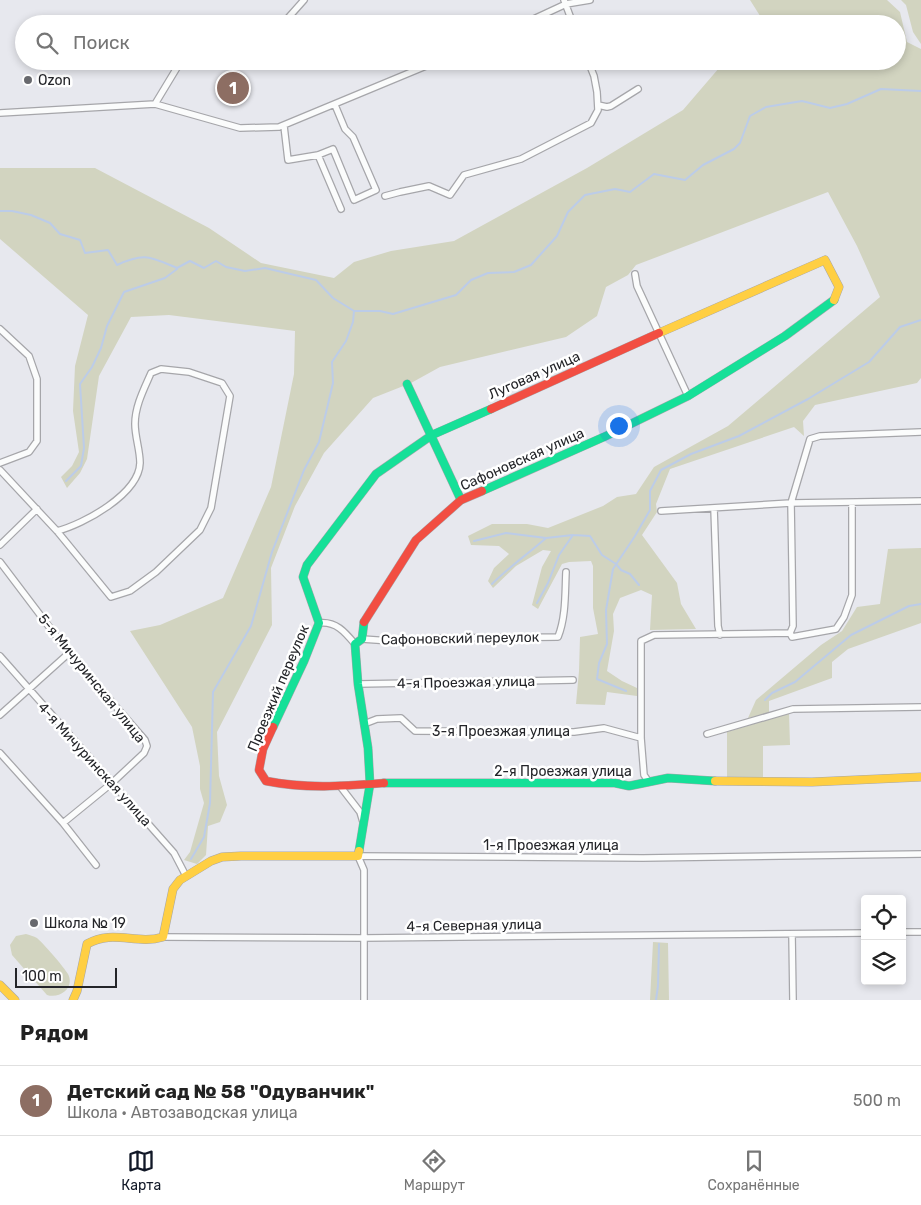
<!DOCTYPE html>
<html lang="ru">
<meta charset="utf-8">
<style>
body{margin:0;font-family:Rubik,sans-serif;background:#f6f6f6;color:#222}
.controls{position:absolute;right:15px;bottom:15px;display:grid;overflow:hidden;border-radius:5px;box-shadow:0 2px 8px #0003}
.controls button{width:45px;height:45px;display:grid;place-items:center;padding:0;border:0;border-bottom:1px solid #e0e0e0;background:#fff;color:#222;font:25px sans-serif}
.scale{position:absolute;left:15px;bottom:12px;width:102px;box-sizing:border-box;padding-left:5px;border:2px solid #242529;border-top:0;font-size:14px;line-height:18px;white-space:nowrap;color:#242529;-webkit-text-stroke:4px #fff;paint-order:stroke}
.you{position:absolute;left:618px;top:425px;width:18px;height:18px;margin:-12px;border:4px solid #fff;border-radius:50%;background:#1a73e8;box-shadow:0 0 0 8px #1a73e833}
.badge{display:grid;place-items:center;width:32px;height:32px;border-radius:50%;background:#111827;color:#fff;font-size:16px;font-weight:700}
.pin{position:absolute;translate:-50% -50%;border:2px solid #fff;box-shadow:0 1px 5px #0006}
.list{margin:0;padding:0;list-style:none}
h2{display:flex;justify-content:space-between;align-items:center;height:65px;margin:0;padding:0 20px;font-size:21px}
h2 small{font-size:16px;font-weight:400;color:#767676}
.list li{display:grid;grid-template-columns:32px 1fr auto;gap:15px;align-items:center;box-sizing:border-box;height:70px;padding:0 20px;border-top:1px solid #e0e0e0}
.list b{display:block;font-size:19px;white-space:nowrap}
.list p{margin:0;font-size:16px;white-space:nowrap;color:#767676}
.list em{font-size:16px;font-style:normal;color:#767676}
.icon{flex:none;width:28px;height:28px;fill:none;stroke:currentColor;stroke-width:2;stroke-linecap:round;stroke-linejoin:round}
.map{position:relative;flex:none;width:921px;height:1000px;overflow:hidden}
.search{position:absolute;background:#fff;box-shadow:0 2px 8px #0003;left:15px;right:15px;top:15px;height:55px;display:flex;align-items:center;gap:12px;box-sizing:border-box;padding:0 18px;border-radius:28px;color:#767676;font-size:19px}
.sheet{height:135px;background:#fff}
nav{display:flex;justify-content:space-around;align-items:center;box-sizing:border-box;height:70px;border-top:1px solid #e0e0e0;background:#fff;font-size:14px;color:#767676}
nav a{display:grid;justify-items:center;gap:2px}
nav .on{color:#111827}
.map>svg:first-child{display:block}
.green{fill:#d2d4c0}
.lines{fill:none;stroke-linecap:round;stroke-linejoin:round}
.stream{stroke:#bccce8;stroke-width:2}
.street-casing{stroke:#a6a6aa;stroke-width:8}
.fast-casing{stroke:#a6a6aa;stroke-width:9}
.slow-casing{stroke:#a6a6aa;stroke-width:9}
.jam-casing{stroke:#a6a6aa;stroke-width:9}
.street{stroke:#fbfcfc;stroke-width:5.5}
.fast{stroke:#16e098;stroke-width:8}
.slow{stroke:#ffcf43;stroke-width:8}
.jam{stroke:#f24e42;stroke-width:8}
.poi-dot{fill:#68696e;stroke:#fff;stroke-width:2}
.labels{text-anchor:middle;stroke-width:5;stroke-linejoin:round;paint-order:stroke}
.poi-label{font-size:14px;fill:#242529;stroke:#fff;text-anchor:start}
.street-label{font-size:14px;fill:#242529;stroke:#fff}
</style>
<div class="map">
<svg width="921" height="1000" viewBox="0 0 921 1000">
<rect width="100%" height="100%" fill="#e7e8ee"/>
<!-- green -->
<path class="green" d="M750 0H887L900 12 907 42 921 49V378L917 383 815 405 803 421 804 436 794 427 670 469 656 504 657 512 642 535 677 583 681 604 696 629 650 630 652 595 641 590 620 598 613 614 614 631 607 671 622 681 637 688V696L607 692 605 705 576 704 579 671 580 637 598 634 593 608V566L591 561 569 562 562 564 538 609 532 605 542 567 551 551 543 550 516 566 493 588 488 581 494 568 509 554 499 546 471 545 468 536 492 524H527L548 528 603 506 617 497 636 494 654 467 728 426 880 297 857 246 828 192 636 265 628 275 606 287 597 316 566 337 440 367 411 383 373 398 324 453 295 506 271 568 272 625 217 732 219 776 227 805 220 822 208 826 206 855 197 864 184 860 190 852 204 803 200 789V766L192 727 130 631 160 625 223 598 271 487 294 374 295 331 169 315 131 317 99 376 87 459 80 473 67 488 61 477 72 466 79 452 73 411 75 366 88 315 0 239V168H95L209 228 261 263 334 278 354 262 391 251 454 241 587 168 683 110 725 61H897V24H758L762 19Z
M901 0H921V44L913 32 906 5Z
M921 548V623L848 649 832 662V678L769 701V713L748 718 756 700 821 645 842 631 857 607 880 604 888 549Z
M789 713 790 745 763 746V778L727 777V732Z
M26 934C29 935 34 936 37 938 43 943 64 967 68 974 75 988 60 999 47 995L12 955 10 945 16 936Z
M653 942 668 943 669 1000H650Z"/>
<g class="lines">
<!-- stream -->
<path class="stream" d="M0 211H12L31 215 50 223 60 234 80 240 85 253 108 250 117 265C145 252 150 257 177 268L190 261 204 268 216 261 226 267 245 271 265 268 316 280 333 298 354 311H380L393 314 456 295 471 280 488 273 514 272 531 265 557 236 568 212 585 195 615 189 630 192 654 174 685 180 703 165 734 149 740 143 750 116 766 107 802 101 830 108 847 104 881 89 921 91
M66 481 81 466 84 448 80 384 92 367 101 348 107 326 124 292 165 278 177 269
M474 541 506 533 546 538 573 535
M492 584C509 567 528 554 546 538
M537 603 548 583 559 555 573 535 590 536 602 555 616 564 621 570 630 574 639 585
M626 691 597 679 599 663 607 644 606 610 613 569 635 536 650 510V491L661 470 691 454 739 436 808 399 869 362 900 327 921 320
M765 700 772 693 795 682 851 635 909 606 921 604
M191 859 204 837 210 803 213 692 251 626 272 552 304 470 319 442 333 383 332 362 346 341 353 322 354 311
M656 1000 658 986 659 944"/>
<defs>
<path id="street" d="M564 0 573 24
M279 24 288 18 304 0
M523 24 566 4 590 0
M155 104 181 61
M598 105 607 107 611 106 638 89
M0 113 155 104 240 128 279 127 438 61
M284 126 288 160 318 155 333 149 354 200 376 190 353 137 345 129 335 105
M318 155 341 209
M385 196 400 192 429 186 450 195 464 175 521 159 591 123 598 110 597 92 594 76 588 61
M635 274 637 286 688 396
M0 329 29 356 37 379V441L29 452 0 463
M0 470 57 531 111 597 130 591 156 572 200 530 211 508 230 396 222 383 189 372 161 369 151 373C144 389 135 406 135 424 135 437 140 450 140 463 139 494 84 524 57 531
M714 508 718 626 720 635
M661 511 791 503 921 501
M0 545 37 509
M0 562 69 653 145 740 147 746 144 753 112 783 63 823
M319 623C336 621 345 632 355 644
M790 633 793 626 791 503 810 439 820 436 921 432
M790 633 792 637 836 629 844 617 852 595V503
M362 639 391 641 435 638 558 637C566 617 565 593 566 572
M0 656 174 853 186 876
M358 684 573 680
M0 715 69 653
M364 724 377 719 401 718 415 731 574 732 604 728 641 738
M707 734 793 709 921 707
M0 753 63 823 96 865
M649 782 644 775 641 738V641L654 635 790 633
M340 786 360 812 363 822
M902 932H921
M792 934 793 1000
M163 937 363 938 865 933
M364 1000V870L358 856 643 858 921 854"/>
<path id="fast" d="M407 384 461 500
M482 491 606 436 688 396 785 336 834 300
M273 727 304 661 319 623 303 577 307 565 376 474 432 435 491 409
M384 783H615L629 786 668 778 715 781
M359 851 370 784 368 748 358 684 355 644 362 639 364 622"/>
<path id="slow" d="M659 333 825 260 839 287 834 300
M715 781 812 782 921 777
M0 985 15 1000
M73 1000 77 991 87 944C113 929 136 945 163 937L173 889 180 880 211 861 222 857 241 856H358L359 851"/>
<path id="jam" d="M491 409 659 333
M364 622 416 540 461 500 482 491
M273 727 263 749 259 770 266 781C306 789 344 786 384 783"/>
</defs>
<!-- street casing -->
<use href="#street" class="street-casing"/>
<!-- fast casing -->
<use href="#fast" class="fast-casing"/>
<!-- slow casing -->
<use href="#slow" class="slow-casing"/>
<!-- jam casing -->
<use href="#jam" class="jam-casing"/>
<!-- street -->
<use href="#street" class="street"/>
<!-- fast -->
<use href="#fast" class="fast"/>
<!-- slow -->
<use href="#slow" class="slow"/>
<!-- jam -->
<use href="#jam" class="jam"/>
</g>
<!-- markers -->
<g class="poi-dot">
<circle cx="28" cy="80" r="5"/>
<circle cx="34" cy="923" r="5"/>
</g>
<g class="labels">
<!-- poi labels -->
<g class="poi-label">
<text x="38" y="85">Ozon</text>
<text x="44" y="928">Школа № 19</text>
</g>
<!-- street labels -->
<g class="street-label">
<text transform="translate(534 375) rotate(-24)" y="5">Луговая улица</text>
<text transform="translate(522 459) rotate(-24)" y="5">Сафоновская улица</text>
<text transform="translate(460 638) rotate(-1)" y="5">Сафоновский переулок</text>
<text transform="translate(92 678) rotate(51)" y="5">5-я Мичуринская улица</text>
<text transform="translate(466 682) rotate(-1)" y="5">4-я Проезжая улица</text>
<text transform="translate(278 688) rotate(-67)" y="5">Проезжий переулок</text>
<text x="501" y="736">3-я Проезжая улица</text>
<text transform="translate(95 764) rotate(48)" y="5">4-я Мичуринская улица</text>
<text x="563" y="776">2-я Проезжая улица</text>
<text x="551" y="850">1-я Проезжая улица</text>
<text transform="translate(474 925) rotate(-1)" y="5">4-я Северная улица</text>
</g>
</g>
</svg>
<div class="controls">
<button><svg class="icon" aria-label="locate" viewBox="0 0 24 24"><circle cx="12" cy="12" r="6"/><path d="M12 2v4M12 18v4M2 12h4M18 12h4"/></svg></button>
<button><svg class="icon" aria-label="layers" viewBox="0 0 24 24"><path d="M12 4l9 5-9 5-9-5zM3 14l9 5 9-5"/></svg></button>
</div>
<div class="scale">100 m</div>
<div class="you"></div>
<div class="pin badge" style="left:233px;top:88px;background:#8d6e63">1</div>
<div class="search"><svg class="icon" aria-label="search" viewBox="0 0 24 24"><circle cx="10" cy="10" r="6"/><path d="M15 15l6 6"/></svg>Поиск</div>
</div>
<section class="sheet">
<h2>Рядом<small></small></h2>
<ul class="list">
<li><span class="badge" style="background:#8d6e63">1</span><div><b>Детский сад № 58 &quot;Одуванчик&quot;</b><p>Школа · Автозаводская улица</p></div><em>500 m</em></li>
</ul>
</section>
<nav>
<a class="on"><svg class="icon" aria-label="map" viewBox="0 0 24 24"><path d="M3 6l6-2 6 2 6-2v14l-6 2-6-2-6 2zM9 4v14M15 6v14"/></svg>Карта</a>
<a><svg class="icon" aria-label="directions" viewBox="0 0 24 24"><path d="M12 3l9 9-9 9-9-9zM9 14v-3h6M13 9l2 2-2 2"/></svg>Маршрут</a>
<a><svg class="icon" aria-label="saved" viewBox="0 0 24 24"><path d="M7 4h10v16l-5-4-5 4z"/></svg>Сохранённые</a>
</nav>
